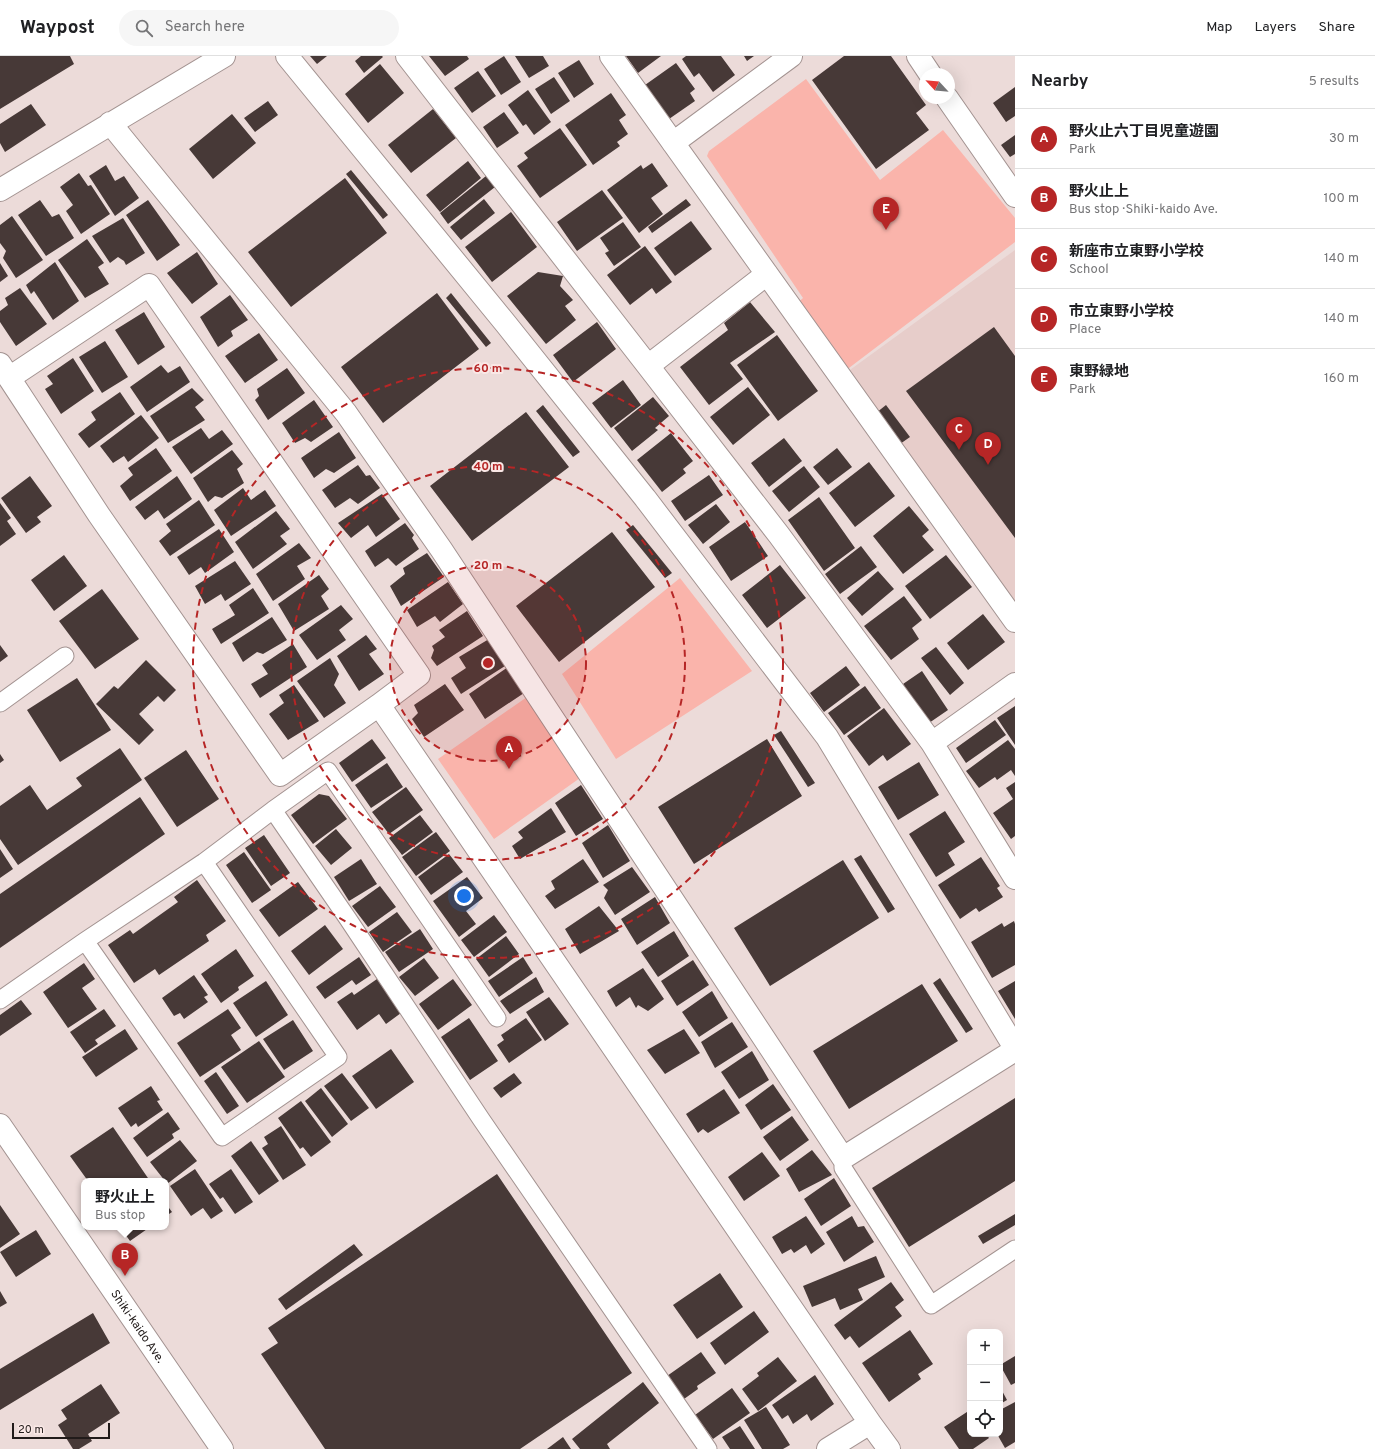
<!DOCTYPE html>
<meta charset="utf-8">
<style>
body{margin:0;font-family:Overpass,"Noto Sans JP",sans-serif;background:#f6f6f6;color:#202124}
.controls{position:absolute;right:12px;bottom:12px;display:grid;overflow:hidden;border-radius:8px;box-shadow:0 4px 16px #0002}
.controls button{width:36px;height:36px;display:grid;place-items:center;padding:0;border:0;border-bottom:1px solid #e0e0e0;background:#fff;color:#202124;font:20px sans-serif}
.compass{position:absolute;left:919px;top:12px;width:36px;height:36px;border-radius:50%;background:#fff;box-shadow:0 4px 16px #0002;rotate:296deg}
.scale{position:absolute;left:12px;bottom:10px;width:98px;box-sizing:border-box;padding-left:4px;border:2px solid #211b1a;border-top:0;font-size:11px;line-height:14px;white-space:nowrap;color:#211b1a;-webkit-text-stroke:3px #fae8e6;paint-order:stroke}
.you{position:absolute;left:464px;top:840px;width:14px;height:14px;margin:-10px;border:3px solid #fff;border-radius:50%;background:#1a73e8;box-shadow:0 0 0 6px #1a73e833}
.badge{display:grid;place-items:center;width:26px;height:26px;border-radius:50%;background:#b62626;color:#fff;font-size:13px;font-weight:700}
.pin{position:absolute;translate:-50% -33px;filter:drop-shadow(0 1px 2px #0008)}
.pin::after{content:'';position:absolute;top:21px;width:14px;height:12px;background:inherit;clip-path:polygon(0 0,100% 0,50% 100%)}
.popup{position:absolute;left:81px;top:1122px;width:88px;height:52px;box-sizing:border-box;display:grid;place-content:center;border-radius:8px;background:#fff;filter:drop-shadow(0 1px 3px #0005);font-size:13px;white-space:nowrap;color:#757577}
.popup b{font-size:15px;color:#202124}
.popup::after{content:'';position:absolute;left:50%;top:100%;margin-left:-8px;border:8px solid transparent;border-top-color:#fff}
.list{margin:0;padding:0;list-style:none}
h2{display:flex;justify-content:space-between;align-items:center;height:52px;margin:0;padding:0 16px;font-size:17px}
h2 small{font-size:13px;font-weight:400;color:#757577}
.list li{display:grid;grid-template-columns:26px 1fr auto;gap:12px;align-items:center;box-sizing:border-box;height:60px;padding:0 16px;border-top:1px solid #e0e0e0}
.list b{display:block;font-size:15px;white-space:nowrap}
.list p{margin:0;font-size:13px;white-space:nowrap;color:#757577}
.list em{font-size:13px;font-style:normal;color:#757577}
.icon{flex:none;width:22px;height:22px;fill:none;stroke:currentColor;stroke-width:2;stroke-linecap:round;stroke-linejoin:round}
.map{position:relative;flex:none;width:1015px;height:1393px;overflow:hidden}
header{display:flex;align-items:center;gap:24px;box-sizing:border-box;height:56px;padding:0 20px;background:#fff;border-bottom:1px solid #e0e0e0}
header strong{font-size:19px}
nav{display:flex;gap:22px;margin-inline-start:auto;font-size:14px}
.search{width:280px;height:36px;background:#f6f6f6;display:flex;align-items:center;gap:10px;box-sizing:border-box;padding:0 14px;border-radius:22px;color:#757577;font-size:15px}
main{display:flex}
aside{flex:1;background:#fff}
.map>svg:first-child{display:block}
.built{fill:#e7cdca}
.green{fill:#fab4ab}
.building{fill:#473937}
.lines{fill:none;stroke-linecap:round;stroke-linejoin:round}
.lane-casing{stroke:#a39391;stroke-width:19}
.street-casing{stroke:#a39391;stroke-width:24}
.primary-casing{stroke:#a39391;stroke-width:24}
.lane{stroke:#fff;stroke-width:17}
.street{stroke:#fff;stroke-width:22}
.primary{stroke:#fff;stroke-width:22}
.ring{fill:none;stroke:#b62626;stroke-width:2;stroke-dasharray:7 5}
.labels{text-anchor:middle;stroke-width:4;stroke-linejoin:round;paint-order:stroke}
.street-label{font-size:12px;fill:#211b1a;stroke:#fae8e6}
.centre{fill:#b62626;stroke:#fae8e6;stroke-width:2}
.ring-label{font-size:12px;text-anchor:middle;font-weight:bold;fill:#b62626;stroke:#fae8e6;stroke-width:4;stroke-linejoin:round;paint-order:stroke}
</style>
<header>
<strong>Waypost</strong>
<div class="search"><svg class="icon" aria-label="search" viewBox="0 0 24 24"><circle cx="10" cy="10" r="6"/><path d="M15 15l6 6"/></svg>Search here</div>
<nav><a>Map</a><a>Layers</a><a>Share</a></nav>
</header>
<main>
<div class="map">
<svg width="1015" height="1393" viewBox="0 0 1015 1393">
<rect width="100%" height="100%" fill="#ecdbd9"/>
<!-- built -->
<path class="built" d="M1015 194V547L961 468 843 319Z"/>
<!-- green -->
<path class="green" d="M806 23 880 124 943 74 1015 162V186L841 318 794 250 803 242 707 100 709 95Z
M680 522 752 615 616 703 562 618Z
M527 641 580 722 494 783 438 703Z"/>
<!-- building -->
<path class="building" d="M0 0H70L74 8 0 53Z
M310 0H327L317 8Z
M361 0H382L383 1 364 17 355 5Z
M429 0H467L469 3 445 20Z
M504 0 521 26 501 39 484 13Z
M515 0H543L549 10 529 22Z
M626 0H661L638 17Z
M686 0H721L735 19 713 36 699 17 694 21 682 3Z
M744 0H754L747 5Z
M844 0H891L926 49 916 57 929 74 876 113 812 24Z
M579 4 594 28 574 42 558 17Z
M676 7 695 33 690 37 695 45 669 63 645 29Z
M380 8 404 37 368 67 345 38Z
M478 15 496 40 472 57 454 32Z
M554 21 570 45 551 58 535 33Z
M1015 31V60L1006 66 993 47Z
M528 34 551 66 534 79 526 68 523 70 508 49Z
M611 37 626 59 619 64 628 78 617 86 620 90 593 109 565 69Z
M268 45 278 59 255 76 244 62Z
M31 48 46 69 5 96 0 87V68Z
M433 53 456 82 411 117 388 89Z
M504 56 519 77 497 92 483 71Z
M232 58 256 87 213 123 189 93Z
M560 72 587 109 540 142 517 110 528 102 524 97Z
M1015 79V98L1010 101 1001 89Z
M468 105 481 122 440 156 426 139Z
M652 107 668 130 651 142 663 158 639 177 607 134 641 109 643 113Z
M106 109 115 125 124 120 139 142 115 160 89 120Z
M351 114 388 159 383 163 346 118Z
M79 117 88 130 91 129 110 158 81 178 66 155 73 149 60 131Z
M486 120 495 131 448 168 440 157Z
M345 122 387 177 291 251 248 196Z
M602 134 623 162 577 195 557 166Z
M484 143 495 157 461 184 450 171Z
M686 143 691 149 652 177 648 171Z
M40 144 52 161 59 158 74 182 46 200 18 159Z
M148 144 180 189 157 205 126 159Z
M511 156 537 191 492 226 465 191Z
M12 160 43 204 16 222 3 202 6 195 0 187V169Z
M123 162 145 197 126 209 124 205 118 201 110 207 92 180Z
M691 165 712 193 675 220 654 192Z
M623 166 641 191 614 210 605 197 609 195 600 182Z
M87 183 104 207 98 211 109 228 85 242 58 204Z
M645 190 672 226 656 238 652 232 630 249 607 219Z
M197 196 218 228 192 248 167 217Z
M55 206 79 245 53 264 34 235 31 238 26 229Z
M0 207 8 220 0 226Z
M538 216 563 220 560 230 573 244 565 250 576 264 546 288 507 240Z
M20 232 47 268 16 290 0 266V255L8 249 5 242Z
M437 237 479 293 383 367 341 311Z
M451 237 491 287 486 291 446 242Z
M230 239 248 264 231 275 233 280 218 291 200 261Z
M750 246 775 276 730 307 743 323 709 349 680 311 728 274 724 267Z
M144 256 165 291 138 309 115 274Z
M597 266 616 293 573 326 553 299Z
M994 271 1015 300V482L906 335Z
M259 277 278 304 245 327 225 300Z
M777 279 818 335 778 365 737 309Z
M105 285 128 321 102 337 79 301Z
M73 302 94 335 61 358 45 333 53 328 47 320Z
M161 309 168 317 180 310 190 326 147 356 130 331Z
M287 312 305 337 268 364 255 344 259 340 257 333Z
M623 324 641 349 611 372 592 347Z
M748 331 770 359 733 389 710 361Z
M192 332 204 344 195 351 205 364 168 387 150 360Z
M120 336 135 358 89 392 78 378 96 364 91 356Z
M653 341 669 360 655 372 658 374 632 395 614 372Z
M314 344 333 371 311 386 305 382 295 387 282 367Z
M543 349 580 396 573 401 536 355Z
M886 349 910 381 900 388 876 357Z
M526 356 569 411 472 485 430 430Z
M141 359 159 382 128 406 124 400 113 407 100 390Z
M201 372 209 383 222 374 233 388 191 418 172 391Z
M339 376 356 402 334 417 326 413 314 422 301 402Z
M671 377 693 405 683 413 686 417 662 436 637 404Z
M784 382 802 405 769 431 751 407Z
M156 392 172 415 130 445 120 430 133 419 128 412Z
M837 392 852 411 828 429 813 411Z
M232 394 243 408 237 413 244 427 222 442 215 440 208 446 193 422Z
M869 406 895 440 855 471 829 437Z
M358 409 366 420 370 419 380 432 358 448 350 442 335 452 322 434Z
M804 410 820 431 789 456 772 435Z
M709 419 723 439 685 465 671 445Z
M30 420 52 450 37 461 41 466 26 477 1 442Z
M177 420 192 443 164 463 158 454 145 464 135 451Z
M243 432 251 444 265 434 276 450 231 480 214 454Z
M382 438 400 463 376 481 368 469 351 482 338 467Z
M819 441 855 492 824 515 788 464Z
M199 444 215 469 170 500 159 485 171 475 166 468Z
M0 447 11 462 7 465 16 478 0 490Z
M716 448 730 466 703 488 688 469Z
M909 450 929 474 922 480 934 494 903 518 873 480Z
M276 455 290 473 280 480 287 488 253 513 235 486Z
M745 466 768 500 731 525 709 491Z
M405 467 414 479 412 482 419 493 396 510 388 502 375 511 365 495Z
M633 469 672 517 665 522 626 474Z
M219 473 234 496 205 517 201 511 189 519 177 501Z
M612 476 655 531 559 606 516 550Z
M299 487 311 502 297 510 305 523 273 545 256 518Z
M861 490 877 511 840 538 825 518Z
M427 497 444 521 401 550 390 530 405 518 403 512Z
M64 499 87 530 54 555 31 524Z
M946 499 972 531 930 563 905 530Z
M235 505 251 528 225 545 221 538 205 548 195 530Z
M780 509 806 542 767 572 742 539Z
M878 515 894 533 862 560 847 542Z
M319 519 329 533 321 540 329 553 294 575 278 548Z
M448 526 463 548 440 566 435 560 417 571 407 554Z
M253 532 269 557 221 588 212 573 235 559 229 549Z
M102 533 139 583 95 613 59 565Z
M904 540 922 564 912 572 919 583 891 604 864 570Z
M341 549 353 563 339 574 346 584 317 604 299 579Z
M467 555 483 580 437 610 431 602 434 594 432 590 445 581 439 574Z
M983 558 1005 586 968 614 947 587Z
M272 561 287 584 263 598 257 596 243 606 232 587Z
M366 579 377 593 369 598 384 618 359 635 337 600Z
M489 583 505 610 461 638 451 622 466 612 459 601Z
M293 588 307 611 260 642 251 628 268 618 262 609Z
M0 589 8 600 0 606Z
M936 591 964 627 950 639 921 602Z
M330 602 339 618 334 629 346 647 324 662 297 625Z
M146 604 176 634 164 646 158 640 139 658 154 674 139 689 96 648 114 630 118 633Z
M846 610 860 629 824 656 810 637Z
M508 611 524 637 485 663 469 638Z
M922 615 948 654 929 667 903 628Z
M77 622 111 674 60 706 27 654Z
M445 628 464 654 424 681 412 663 418 657 414 649Z
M294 629 319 665 288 684 269 658 284 647 279 639Z
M865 630 881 652 844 679 828 657Z
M1015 650V689L997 662Z
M884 652 911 688 887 705 883 699 869 710 847 680Z
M995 664 1006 679 966 707 956 692Z
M781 675 815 727 808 731 774 679Z
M372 683 386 702 352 726 339 707Z
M767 683 802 740 694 808 658 751Z
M1008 684 1015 693V720L1011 714 997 724 995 721 979 732 966 715Z
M120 692 142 724 18 809 0 783V750L30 729 47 754 82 730 76 722Z
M186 694 219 743 177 771 144 722Z
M0 698 4 704 0 707Z
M919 706 939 739 898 764 878 731Z
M387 707 403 731 371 752 355 729Z
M1015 726V780L1011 783 993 757 1013 743 1006 732Z
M581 729 603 763 576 780 555 747Z
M406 731 423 754 389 778 372 756Z
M319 738 329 740 347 763 313 788 291 759Z
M140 741 165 778 0 892V838Z
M551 752 566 776 520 803 512 790 523 782 518 776Z
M945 755 965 786 948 797 955 809 936 821 909 778Z
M420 759 433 776 402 799 389 782Z
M608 769 630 805 603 822 582 787Z
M336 773 352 792 331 809 315 790Z
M436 776 450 795 416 820 402 801Z
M264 779 290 817 271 830 245 792Z
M0 793 13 813 0 822Z
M244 796 271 834 252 847 226 809Z
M449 798 463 816 431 839 418 821Z
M861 799 895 853 888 857 854 803Z
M981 801 1000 830 997 832 1003 841 979 856 976 852 960 863 938 829Z
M361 803 377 828 349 845 334 821Z
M583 803 599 826 555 853 545 840 555 833 551 825Z
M843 804 879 862 770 930 734 872Z
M632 811 650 836 615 859 604 842 608 834 603 829Z
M467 821 483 842 466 855 476 868 459 881 433 845Z
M197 824 226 865 206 879 209 885 159 919 155 913 134 927 108 889 130 874 133 878 178 846 174 841Z
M298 826 318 853 279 881 259 854Z
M380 830 396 851 368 871 352 850Z
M655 841 670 867 637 889 621 863Z
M599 850 619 875 580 898 565 873Z
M397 856 412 876 383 896 369 876Z
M494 859 507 876 474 901 461 884Z
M1014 865 1015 868V909L992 922 971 886 1002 867 1004 871Z
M325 869 343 893 309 919 291 895Z
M420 873 433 893 399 916 385 896Z
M674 875 689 900 658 921 641 896Z
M506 880 519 898 489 921 476 903Z
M236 893 254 920 238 931 239 934 221 947 201 918Z
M359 901 371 919 356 929 352 924 325 943 316 931Z
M523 901 533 917 499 941 488 925Z
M424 902 439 922 415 940 399 921Z
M693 904 709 929 677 950 661 925Z
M84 907 95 923 82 932 97 953 68 972 43 936Z
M643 912 664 943 648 955 638 949 636 952 630 941 616 951 607 935Z
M194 919 208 939 204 941 208 946 184 963 180 957 174 960 162 942Z
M536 921 544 936 510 958 500 945Z
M940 922 973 973 966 977 933 927Z
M377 923 401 957 386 968 379 958 357 974 337 946 352 936 354 939Z
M453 923 472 949 438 974 419 948Z
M266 925 288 959 256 981 233 947Z
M1015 925V963L998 935Z
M922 928 958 985 849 1053 813 995Z
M712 935 728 962 699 981 682 956Z
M549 941 569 968 545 985 526 956Z
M21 944 32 958 0 980V959Z
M104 953 116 970 95 984 98 988 85 997 70 976Z
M228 953 241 972 231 979 241 994 200 1021 177 987Z
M469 962 498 1005 470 1024 441 981Z
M526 962 542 984 509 1007 497 989 504 984 501 979Z
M293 964 313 995 284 1014 263 983Z
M732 966 748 991 715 1012 701 986Z
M125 973 138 993 96 1021 82 1001Z
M684 973 700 997 665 1018 647 994Z
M259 985 285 1021 247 1047 221 1011Z
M391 993 414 1026 376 1053 352 1020Z
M752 995 769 1024 739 1043 721 1016Z
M216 1016 239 1050 227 1058 204 1025Z
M342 1017 369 1052 351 1065 324 1030Z
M514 1017 522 1027 501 1042 493 1032Z
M773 1028 791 1054 761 1074 745 1049Z
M151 1030 160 1044 157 1045 163 1054 138 1071 136 1067 131 1071 118 1052Z
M321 1032 348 1068 332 1081 305 1045Z
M724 1033 740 1057 708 1077 703 1073 698 1077 686 1058Z
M1015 1042V1125L909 1191 872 1132Z
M301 1045 331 1086 311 1101 303 1091 300 1093 278 1062Z
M168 1056 180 1073 172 1078 174 1082 147 1101 133 1082Z
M792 1060 809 1084 780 1105 763 1081Z
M281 1070 306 1109 283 1124 262 1092 268 1088 264 1081Z
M113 1071 150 1125H88L70 1100Z
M180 1084 197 1105 167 1128 166 1125H165L150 1106Z
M251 1085 279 1125 259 1139 231 1100Z
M812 1094 832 1119 799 1136 786 1113Z
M762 1096 780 1120 744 1145 728 1121Z
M195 1113 223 1155 211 1163 203 1152 191 1160 170 1130Z
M231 1113 253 1146 235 1158 223 1141 220 1143 209 1128Z
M497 1118 632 1317 520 1393H325L261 1298 278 1287 268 1272Z
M834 1122 851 1150 821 1170 804 1143Z
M166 1148 172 1156 166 1160Z
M0 1149 20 1178 0 1192Z
M1015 1158V1169L983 1188 978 1180Z
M806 1160 825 1188 811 1198 806 1189 794 1197 791 1193 782 1198 772 1181Z
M852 1160 858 1171 864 1170 874 1186 844 1206 826 1176Z
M120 1171H150L130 1185Z
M36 1174 51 1198 16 1221 0 1196Z
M354 1188 363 1199 286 1254 278 1243Z
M876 1200 885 1221 858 1233 863 1244 840 1254 835 1242 812 1251 803 1230Z
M720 1217 743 1251 697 1283 673 1249Z
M891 1226 904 1244 895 1251 902 1260 859 1292 850 1280 845 1284 834 1269Z
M0 1235 7 1247 0 1251Z
M754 1255 769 1276 725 1309 710 1287Z
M93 1257 110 1287 0 1354V1313Z
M910 1274 933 1308 918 1318 921 1323 889 1346 862 1307Z
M701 1296 716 1317 697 1330 698 1333 684 1343 667 1320Z
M1015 1300V1327L1011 1329 1000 1309Z
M778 1301 797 1325 758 1355 742 1333 759 1320 757 1317Z
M815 1319 834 1348 811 1365 807 1358 793 1368 788 1359 782 1363 772 1349Z
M643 1326 659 1347 607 1388 610 1393H580L572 1383Z
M101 1328 120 1357 88 1378 92 1385 79 1393H73L58 1369 67 1363 61 1354Z
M1000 1331 1007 1344 1000 1348Z
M732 1332 750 1357 713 1383 695 1359Z
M1015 1346V1386L1005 1392 997 1378H1000V1354Z
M766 1351 790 1389 783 1393H762L744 1364Z
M970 1354V1378H986L989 1382 973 1393H959L944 1371Z
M740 1370 755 1393H730L722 1381Z
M563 1381 571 1393H547Z"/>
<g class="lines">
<defs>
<path id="lane" d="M0 647 65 600
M273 754 348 863 481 1063 708 1393
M85 885 222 1081 338 1001 204 806
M0 944 85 885 204 806 273 754 328 715 497 962
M843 1102V1112L931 1249 1015 1193"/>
<path id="street" d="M287 0 506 268 645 442 827 681 1015 992
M407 0 648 310 767 218
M611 0 1015 565
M918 0 930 18
M947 42 1015 140
M110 67 346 357 441 493 843 1102 1015 994
M673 87 791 0
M0 134 224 0
M0 308 99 459 280 719 379 649 870 1367 889 1393
M648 310 779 479 932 687 1015 822
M9 322 149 229 419 619 379 649
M932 687 1015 628
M828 1393 870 1367"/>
<g id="primary">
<path id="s1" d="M0 1069 222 1393"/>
</g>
</defs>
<!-- lane casing -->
<use href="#lane" class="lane-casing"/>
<!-- street casing -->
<use href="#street" class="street-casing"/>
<!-- primary casing -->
<use href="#primary" class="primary-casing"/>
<!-- lane -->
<use href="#lane" class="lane"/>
<!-- street -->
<use href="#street" class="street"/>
<!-- primary -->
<use href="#primary" class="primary"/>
</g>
<!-- distance rings -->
<circle cx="488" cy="607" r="98" fill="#b62626" fill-opacity=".12"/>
<g class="ring">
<circle cx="488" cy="607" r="98"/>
<circle cx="488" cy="607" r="197"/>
<circle cx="488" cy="607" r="295"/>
</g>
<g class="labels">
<!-- street labels -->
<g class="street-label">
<text dy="4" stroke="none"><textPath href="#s1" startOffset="244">Shiki-kaido Ave.</textPath></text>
</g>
</g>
<circle cx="488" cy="607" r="6" class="centre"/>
<g class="ring-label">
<text x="488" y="316">60 m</text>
<text x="488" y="414">40 m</text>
<text x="488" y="513">20 m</text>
</g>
</svg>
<div class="controls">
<button>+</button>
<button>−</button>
<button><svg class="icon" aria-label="locate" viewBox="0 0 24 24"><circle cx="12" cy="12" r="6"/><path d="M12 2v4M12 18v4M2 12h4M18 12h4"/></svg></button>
</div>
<svg class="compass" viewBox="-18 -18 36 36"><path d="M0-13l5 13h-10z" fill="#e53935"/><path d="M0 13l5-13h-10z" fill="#757577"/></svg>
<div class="scale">20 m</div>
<div class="you"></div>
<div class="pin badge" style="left:509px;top:713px">A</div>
<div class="pin badge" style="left:125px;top:1220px">B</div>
<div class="popup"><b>野火止上</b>Bus stop</div>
<div class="pin badge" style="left:959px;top:394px">C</div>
<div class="pin badge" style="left:988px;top:409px">D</div>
<div class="pin badge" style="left:886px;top:174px">E</div>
</div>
<aside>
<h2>Nearby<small>5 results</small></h2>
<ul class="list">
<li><span class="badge">A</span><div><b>野火止六丁目児童遊園</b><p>Park</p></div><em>30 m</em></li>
<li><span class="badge">B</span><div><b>野火止上</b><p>Bus stop · Shiki-kaido Ave.</p></div><em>100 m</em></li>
<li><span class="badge">C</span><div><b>新座市立東野小学校</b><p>School</p></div><em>140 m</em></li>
<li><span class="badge">D</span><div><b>市立東野小学校</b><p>Place</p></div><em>140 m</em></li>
<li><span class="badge">E</span><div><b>東野緑地</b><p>Park</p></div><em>160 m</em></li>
</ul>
</aside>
</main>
